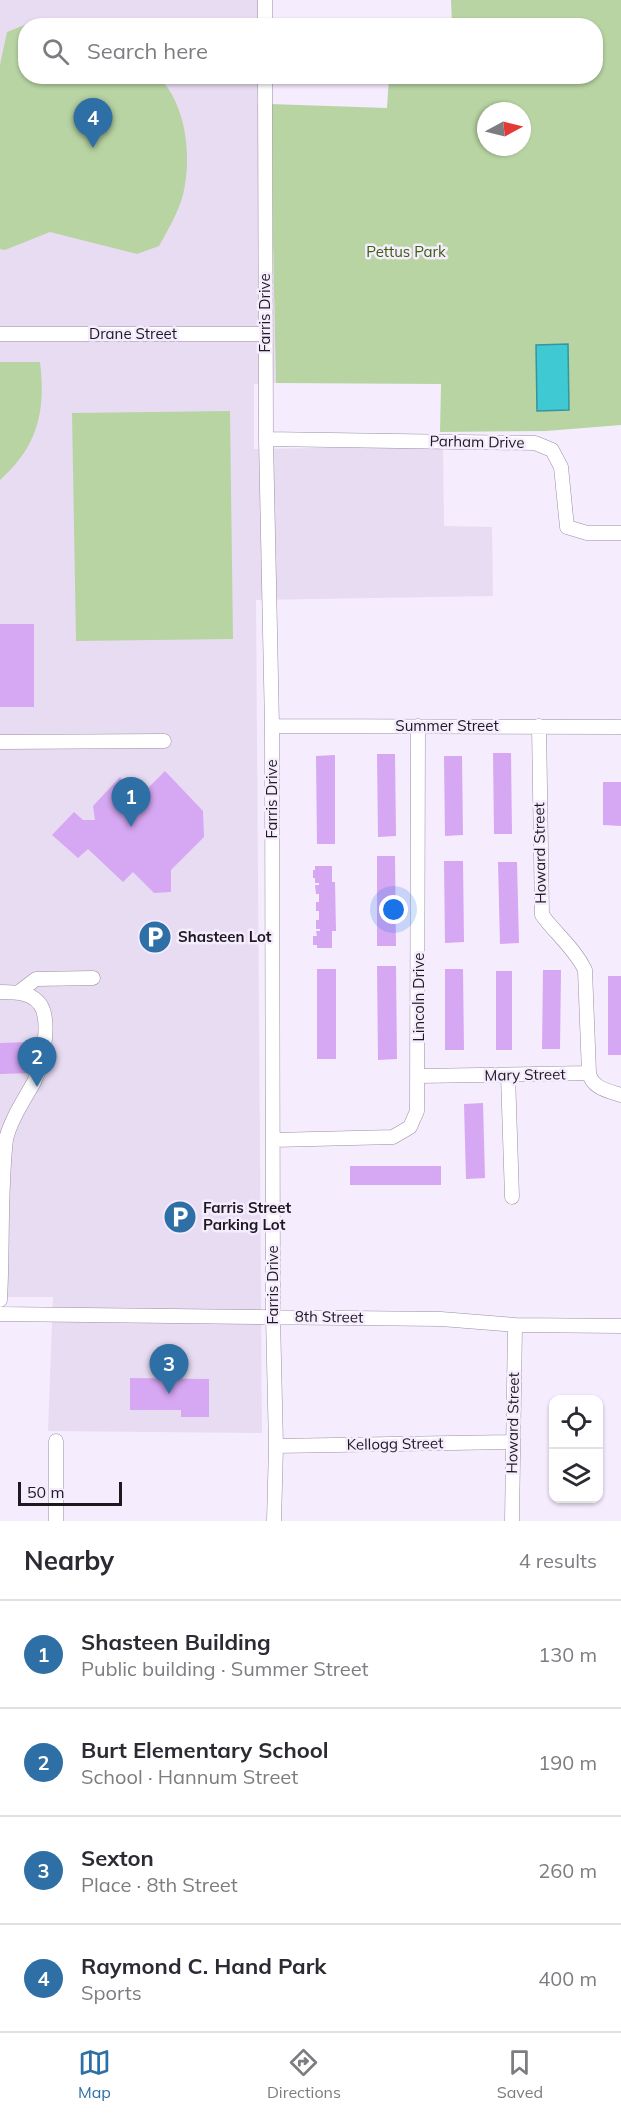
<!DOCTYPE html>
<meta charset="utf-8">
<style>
body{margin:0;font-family:Mulish,sans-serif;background:#f7f7f7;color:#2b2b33}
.controls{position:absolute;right:18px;bottom:18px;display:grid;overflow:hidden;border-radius:12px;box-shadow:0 2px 4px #0004}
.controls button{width:54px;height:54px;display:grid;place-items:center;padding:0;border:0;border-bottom:2px solid #e1e1e2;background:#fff;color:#2b2b33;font:30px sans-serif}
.compass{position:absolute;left:477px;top:102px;width:54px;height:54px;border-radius:50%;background:#fff;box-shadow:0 2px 4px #0004;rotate:83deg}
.scale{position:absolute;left:18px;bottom:15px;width:104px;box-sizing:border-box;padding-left:6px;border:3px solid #1d1920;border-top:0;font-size:16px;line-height:21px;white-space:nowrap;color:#1d1920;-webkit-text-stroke:4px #f5ecfe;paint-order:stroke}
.you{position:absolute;left:394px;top:910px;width:21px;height:21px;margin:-15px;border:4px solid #fff;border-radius:50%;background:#1a73e8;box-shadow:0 0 0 9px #1a73e833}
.badge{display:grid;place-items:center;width:39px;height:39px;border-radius:50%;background:#2e70a6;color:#fff;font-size:20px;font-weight:700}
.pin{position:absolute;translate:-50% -50px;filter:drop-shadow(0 2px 3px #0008)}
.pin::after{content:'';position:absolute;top:32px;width:21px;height:18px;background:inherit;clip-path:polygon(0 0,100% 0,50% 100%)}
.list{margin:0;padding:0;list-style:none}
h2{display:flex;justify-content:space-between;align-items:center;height:78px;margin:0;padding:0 24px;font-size:26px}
h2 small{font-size:20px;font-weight:400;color:#7c7c81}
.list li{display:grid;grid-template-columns:39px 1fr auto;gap:18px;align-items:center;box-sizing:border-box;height:108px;padding:0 24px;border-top:2px solid #e1e1e2}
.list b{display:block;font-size:22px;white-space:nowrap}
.list p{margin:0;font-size:20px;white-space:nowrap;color:#7c7c81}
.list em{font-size:20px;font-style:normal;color:#7c7c81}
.icon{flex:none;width:33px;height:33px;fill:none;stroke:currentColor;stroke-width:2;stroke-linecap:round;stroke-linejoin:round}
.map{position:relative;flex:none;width:621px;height:1521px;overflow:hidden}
.search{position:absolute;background:#fff;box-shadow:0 2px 4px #0004;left:18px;right:18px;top:18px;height:66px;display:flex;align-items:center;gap:15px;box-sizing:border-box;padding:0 21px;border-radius:24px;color:#7c7c81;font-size:22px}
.sheet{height:510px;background:#fff}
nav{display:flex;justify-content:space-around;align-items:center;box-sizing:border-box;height:84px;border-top:2px solid #e1e1e2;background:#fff;font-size:16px;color:#7c7c81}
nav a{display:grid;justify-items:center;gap:3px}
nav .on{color:#2e70a6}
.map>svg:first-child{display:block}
.built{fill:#e8dcf2}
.green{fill:#b8d4a3;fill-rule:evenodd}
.water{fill:#3fc9d2;stroke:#35949d;stroke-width:1.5}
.building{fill:#d6a7f2}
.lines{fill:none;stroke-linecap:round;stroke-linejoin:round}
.minor-casing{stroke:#9a8fa3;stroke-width:15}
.minor{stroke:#fff;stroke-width:14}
.labels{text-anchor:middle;stroke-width:5;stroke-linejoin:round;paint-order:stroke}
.park-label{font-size:15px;fill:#3b610e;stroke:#f5ecfe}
.street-label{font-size:15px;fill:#1d1920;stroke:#f5ecfe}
.poi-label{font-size:15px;font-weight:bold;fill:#1d1920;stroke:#f5ecfe;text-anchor:start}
</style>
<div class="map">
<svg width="621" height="1521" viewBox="0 0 621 1521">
<rect width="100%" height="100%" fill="#f5ecfe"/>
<!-- built -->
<path class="built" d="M0 0H258V25L26 26V76L258 77 257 103 270 104 276 383 254 384V449L443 446 444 526 492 527 493 596 256 600 262 1433 48 1431 53 1297H0Z"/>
<!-- green -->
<path class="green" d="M451 0H621V425L546 431 440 432 441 384 276 383 270 104 387 108 389 77 596 76V26L452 25ZM486 111H522V147H486Z
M48 22 82 25 26 26V76L159 77C187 106 192 157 183 195 178 213 168 230 159 246L137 254 50 232 5 250 0 249V65L7 32 27 24Z
M0 362H40C46 410 38 447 0 480Z
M230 411 233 639 76 641 72 413Z"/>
<!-- water -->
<path class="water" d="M568 344 569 410 537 411 536 345Z"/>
<!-- building -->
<path class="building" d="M0 624H34V707H0Z
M493 753H511L512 834H494Z
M377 754H395L396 836 378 837Z
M335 755V844H317L316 756Z
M444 756H462L463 835 445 836Z
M165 771 203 811 204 837 171 870V892L154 893 133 872 123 882 88 849 78 858 52 835 74 812 83 820H95L93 806 120 777 139 797Z
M603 782H621V826L603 825Z
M377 856H395L396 946H377Z
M444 861H463L464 942 445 943Z
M498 862H517L519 943 500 944Z
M315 866H332V882H335L336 931H332V948H317V945H313V936H317L316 931H320V929H316V920H319V911H316V902H319V894H316L315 885H319V883H315V878H313V870H315Z
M377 966H396L397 1059 378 1060Z
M317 969H336V1059H317Z
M445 969H463L464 1050H445Z
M543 970H561L560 1049H542Z
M496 971H512V1050H496Z
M608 976H621V1055H608Z
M31 1042 32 1073 0 1074V1043Z
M483 1103 485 1178 466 1179 464 1104Z
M350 1166H441V1185H350Z
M130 1378 209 1379V1417H181V1410H130Z"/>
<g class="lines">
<defs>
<path id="minor" d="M265 0V26
M265 76 266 439 272 726 273 1317 276 1446 274 1521
M0 334H265
M266 439 535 443 552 450 561 467 567 527 587 533H621
M272 726 621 727
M539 726 542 915C556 934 575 949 585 970L589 1073
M0 742 164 741
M0 992C16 992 36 992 43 1010 46 1019 46 1028 45 1038 44 1053 41 1068 34 1082 24 1100 11 1119 6 1139 0 1192 3 1247 0 1300
M19 992 36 979 93 978
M508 1075 512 1197
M419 1076 589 1073C592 1088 608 1091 621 1095
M274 1140 393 1137 410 1127 417 1111 418 726
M0 1314 441 1319 515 1325 621 1326
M56 1441V1521
M276 1446 513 1442
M512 1521 515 1325"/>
</defs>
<!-- minor casing -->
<use href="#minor" class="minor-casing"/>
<!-- minor -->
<use href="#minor" class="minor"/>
</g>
<!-- icons -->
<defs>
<symbol id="parking-disc" viewBox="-11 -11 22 22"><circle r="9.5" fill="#2e70a6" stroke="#f5ecfe"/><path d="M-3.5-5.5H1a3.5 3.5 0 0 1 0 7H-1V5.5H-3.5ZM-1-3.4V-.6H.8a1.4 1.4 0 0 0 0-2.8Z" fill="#fff"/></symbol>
</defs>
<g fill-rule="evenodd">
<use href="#parking-disc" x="136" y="918" width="38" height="38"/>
<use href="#parking-disc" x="161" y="1198" width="38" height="38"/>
</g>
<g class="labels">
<!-- park labels -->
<g class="park-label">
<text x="406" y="257">Pettus Park</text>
</g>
<!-- street labels -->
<g class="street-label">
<text transform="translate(265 313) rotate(-90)" y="5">Farris Drive</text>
<text x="133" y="339">Drane Street</text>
<text transform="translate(477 442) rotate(1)" y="5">Parham Drive</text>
<text x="447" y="731">Summer Street</text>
<text transform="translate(272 799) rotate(-90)" y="5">Farris Drive</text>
<text transform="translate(540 853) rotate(-91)" y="5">Howard Street</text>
<text transform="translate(419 997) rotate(-90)" y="5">Lincoln Drive</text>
<text transform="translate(525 1075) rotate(-1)" y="5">Mary Street</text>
<text transform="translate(273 1285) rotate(-90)" y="5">Farris Drive</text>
<text transform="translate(329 1317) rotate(1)" y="5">8th Street</text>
<text transform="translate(513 1423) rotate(-89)" y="5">Howard Street</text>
<text transform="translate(395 1444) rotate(-1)" y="5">Kellogg Street</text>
</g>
<!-- poi labels -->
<g class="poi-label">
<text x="178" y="942">Shasteen Lot</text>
<text x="203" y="1213">Farris Street<tspan x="203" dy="17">Parking Lot</tspan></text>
</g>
</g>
</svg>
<div class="controls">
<button><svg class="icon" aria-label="locate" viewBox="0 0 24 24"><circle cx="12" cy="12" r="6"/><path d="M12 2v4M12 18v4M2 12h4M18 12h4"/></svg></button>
<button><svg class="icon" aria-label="layers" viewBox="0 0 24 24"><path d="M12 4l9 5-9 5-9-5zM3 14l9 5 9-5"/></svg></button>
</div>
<svg class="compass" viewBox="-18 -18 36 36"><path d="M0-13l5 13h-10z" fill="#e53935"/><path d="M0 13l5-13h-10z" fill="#7c7c81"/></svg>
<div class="scale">50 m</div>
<div class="you"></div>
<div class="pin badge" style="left:131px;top:827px">1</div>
<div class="pin badge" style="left:37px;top:1087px">2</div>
<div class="pin badge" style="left:169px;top:1394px">3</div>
<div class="pin badge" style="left:93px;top:148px">4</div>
<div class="search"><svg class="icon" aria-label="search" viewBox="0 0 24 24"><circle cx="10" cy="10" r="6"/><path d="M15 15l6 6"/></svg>Search here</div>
</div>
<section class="sheet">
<h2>Nearby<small>4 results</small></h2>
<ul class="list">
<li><span class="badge">1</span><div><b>Shasteen Building</b><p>Public building · Summer Street</p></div><em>130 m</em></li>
<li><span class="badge">2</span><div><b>Burt Elementary School</b><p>School · Hannum Street</p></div><em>190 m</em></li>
<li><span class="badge">3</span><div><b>Sexton</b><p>Place · 8th Street</p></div><em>260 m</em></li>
<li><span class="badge">4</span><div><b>Raymond C. Hand Park</b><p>Sports</p></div><em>400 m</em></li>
</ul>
</section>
<nav>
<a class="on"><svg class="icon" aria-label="map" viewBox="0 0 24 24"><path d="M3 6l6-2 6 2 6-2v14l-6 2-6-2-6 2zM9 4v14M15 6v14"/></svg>Map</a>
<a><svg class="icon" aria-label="directions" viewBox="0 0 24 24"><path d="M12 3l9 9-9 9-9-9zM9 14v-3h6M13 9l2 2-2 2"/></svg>Directions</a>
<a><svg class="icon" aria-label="saved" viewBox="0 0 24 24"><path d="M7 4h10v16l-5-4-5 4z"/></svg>Saved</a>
</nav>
